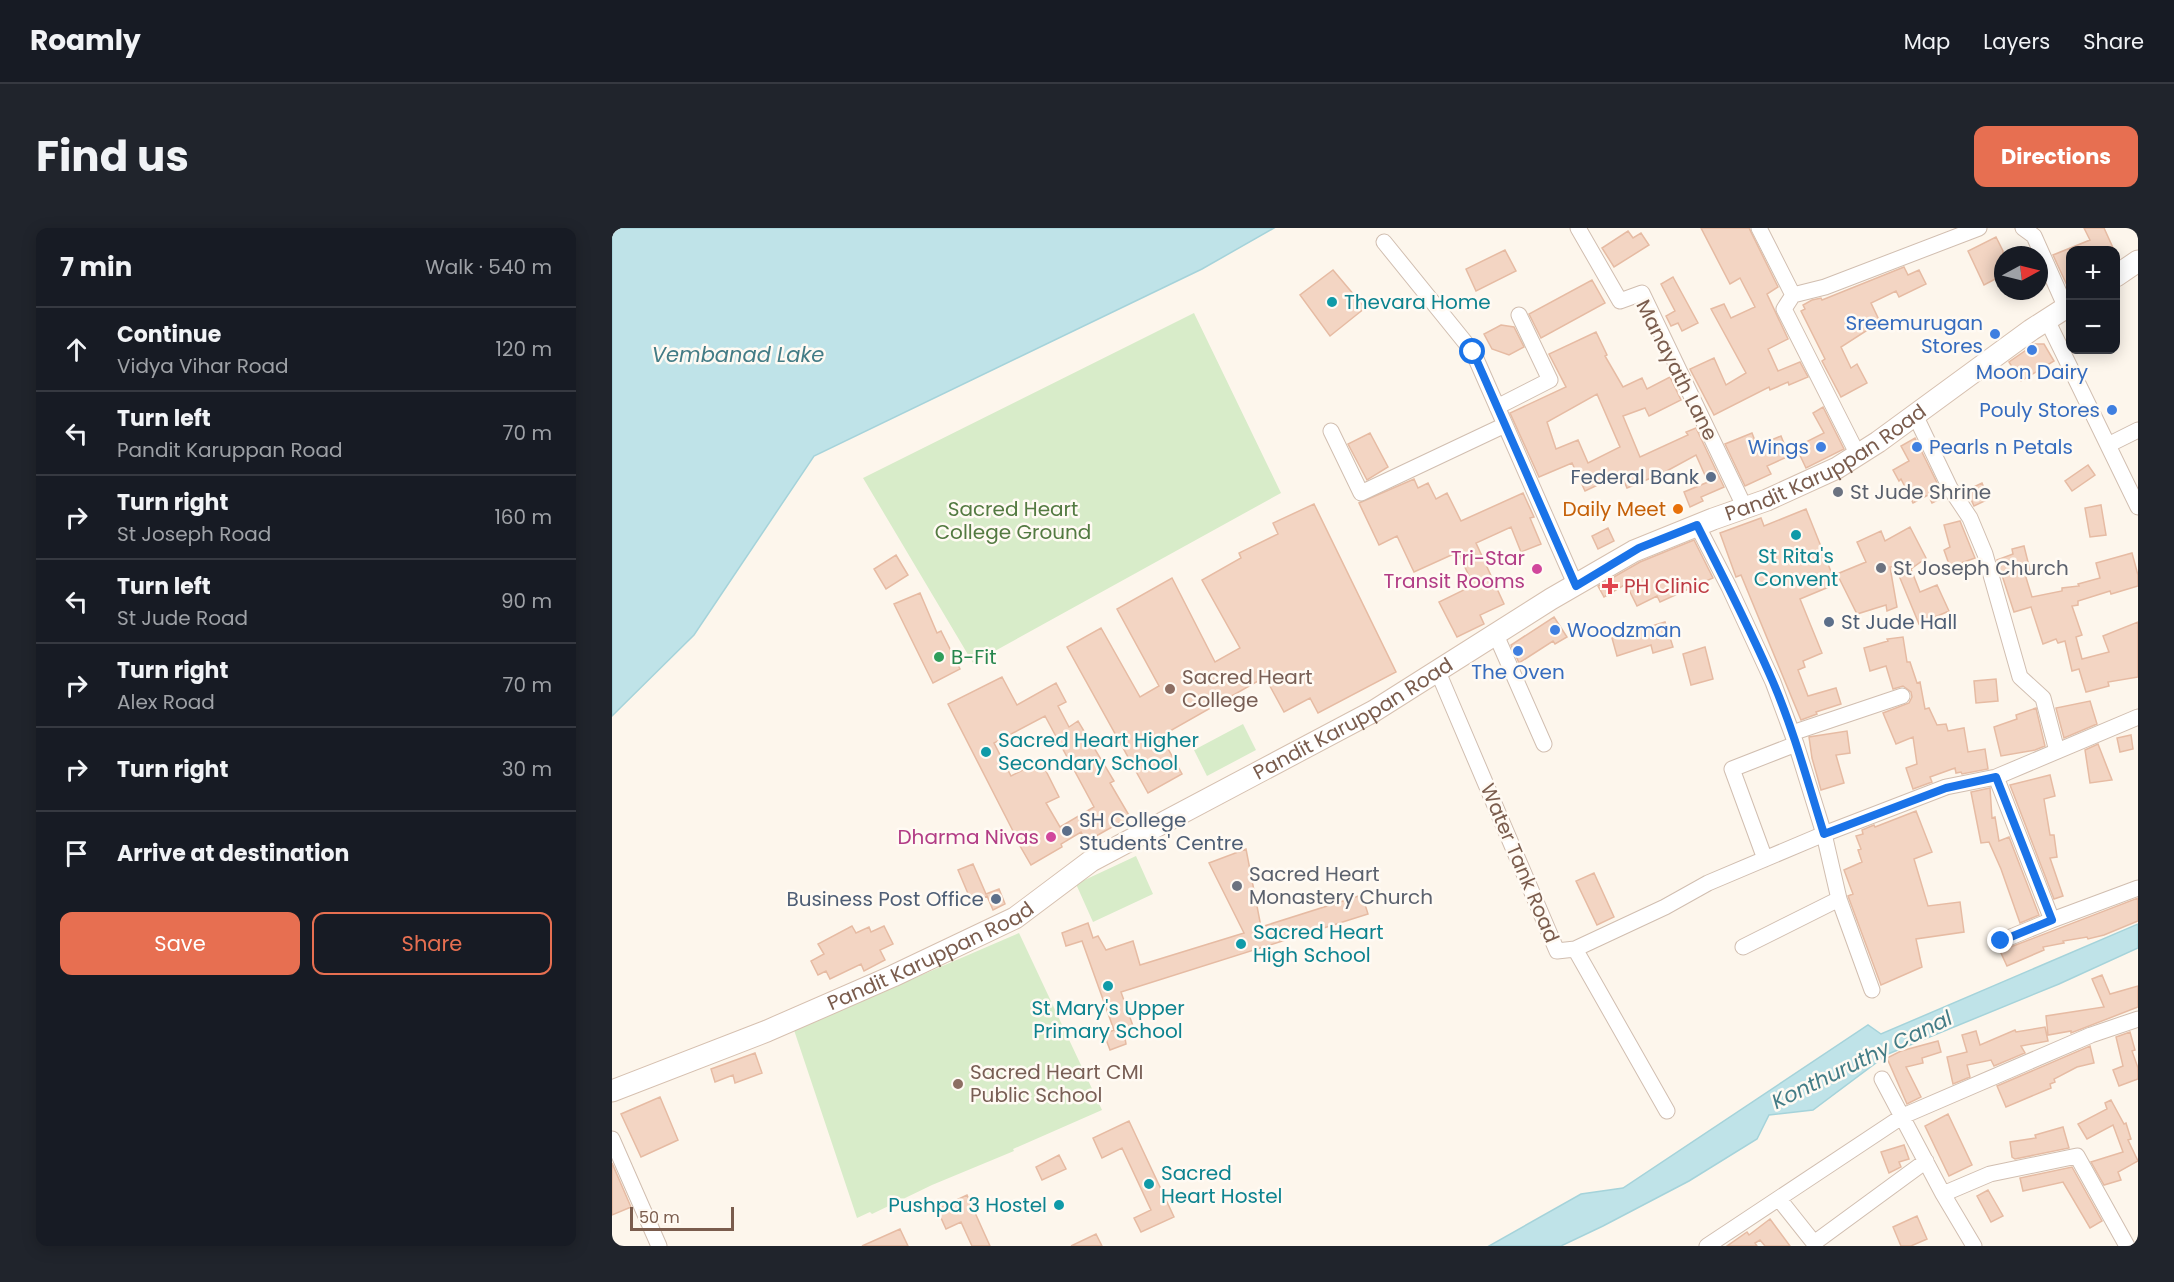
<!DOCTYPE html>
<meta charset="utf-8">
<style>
body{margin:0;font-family:Poppins,sans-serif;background:#20242c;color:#f1f3f6}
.controls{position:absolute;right:18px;top:18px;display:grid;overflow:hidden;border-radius:12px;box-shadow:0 3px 15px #0003}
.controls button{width:54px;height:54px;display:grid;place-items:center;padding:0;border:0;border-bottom:2px solid #363941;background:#171b24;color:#f1f3f6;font:30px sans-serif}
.compass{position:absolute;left:1382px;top:18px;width:54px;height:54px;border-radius:50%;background:#171b24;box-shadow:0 3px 15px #0003;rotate:83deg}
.scale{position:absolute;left:18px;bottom:15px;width:104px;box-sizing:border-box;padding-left:6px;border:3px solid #7a5c4d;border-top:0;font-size:16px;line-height:21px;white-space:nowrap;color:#7a5c4d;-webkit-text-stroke:4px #fffaf3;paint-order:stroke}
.stop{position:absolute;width:18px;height:18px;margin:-14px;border:4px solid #1a73e8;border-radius:50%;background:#fff}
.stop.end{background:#1a73e8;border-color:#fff;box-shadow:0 2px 6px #0008}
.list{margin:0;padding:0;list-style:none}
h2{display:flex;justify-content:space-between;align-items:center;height:78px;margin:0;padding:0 24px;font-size:26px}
h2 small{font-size:20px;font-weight:400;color:#9ea1a6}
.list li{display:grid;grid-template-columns:39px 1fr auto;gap:18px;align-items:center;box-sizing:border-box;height:84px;padding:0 24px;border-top:2px solid #363941}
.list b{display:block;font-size:22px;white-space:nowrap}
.list p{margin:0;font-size:20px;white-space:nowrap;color:#9ea1a6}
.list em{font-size:20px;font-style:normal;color:#9ea1a6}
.actions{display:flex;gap:12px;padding:18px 24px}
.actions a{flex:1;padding:14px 0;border:2px solid #e76f51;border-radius:12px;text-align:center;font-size:21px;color:#e76f51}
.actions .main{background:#e76f51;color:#fff}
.icon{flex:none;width:33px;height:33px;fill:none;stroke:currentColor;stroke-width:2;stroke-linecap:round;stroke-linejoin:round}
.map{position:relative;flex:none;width:1526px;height:1018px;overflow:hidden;border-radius:12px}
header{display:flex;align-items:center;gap:36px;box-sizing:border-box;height:84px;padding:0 30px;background:#171b24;border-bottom:2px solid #363941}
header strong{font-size:28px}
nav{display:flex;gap:33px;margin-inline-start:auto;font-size:21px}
.intro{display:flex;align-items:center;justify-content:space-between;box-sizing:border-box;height:144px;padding:0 36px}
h1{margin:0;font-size:42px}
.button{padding:15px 27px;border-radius:12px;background:#e76f51;color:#fff;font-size:21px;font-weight:700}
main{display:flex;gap:36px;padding:0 36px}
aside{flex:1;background:#171b24;border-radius:12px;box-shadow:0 3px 15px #0003}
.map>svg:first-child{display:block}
.green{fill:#d8ecc9}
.water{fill:#bfe3e8;stroke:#a5d3da;stroke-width:1.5}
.building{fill:#f3d5c3;stroke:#e6bba3;stroke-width:1.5;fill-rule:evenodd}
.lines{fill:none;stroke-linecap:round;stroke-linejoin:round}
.street-casing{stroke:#d1beb0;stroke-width:17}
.secondary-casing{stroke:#d6c0b0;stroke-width:23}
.street{stroke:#fff;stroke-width:15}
.secondary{stroke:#fff;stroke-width:21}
.route{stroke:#1a73e8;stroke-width:8}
.culture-dot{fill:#0f9aa8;stroke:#fffaf3;stroke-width:2}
.shop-dot{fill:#3f7fe0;stroke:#fffaf3;stroke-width:2}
.service-dot{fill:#5c6f8a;stroke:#fffaf3;stroke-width:2}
.worship-dot{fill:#6b7280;stroke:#fffaf3;stroke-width:2}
.food-dot{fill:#e8710a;stroke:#fffaf3;stroke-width:2}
.hotel-dot{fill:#d1479c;stroke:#fffaf3;stroke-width:2}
.health-dot{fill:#e0444e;stroke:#fffaf3;stroke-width:2}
.leisure-dot{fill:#2e9e5b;stroke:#fffaf3;stroke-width:2}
.education-dot{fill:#8d6e63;stroke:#fffaf3;stroke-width:2}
.labels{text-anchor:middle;stroke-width:5;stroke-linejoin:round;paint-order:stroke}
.culture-label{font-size:20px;fill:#0d838f;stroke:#fffaf3;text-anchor:start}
.shop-label{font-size:20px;fill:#366cbe;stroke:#fffaf3;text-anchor:end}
.street-label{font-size:20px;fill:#7a5c4d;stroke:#fffaf3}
.service-label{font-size:20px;fill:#4e5e75;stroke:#fffaf3;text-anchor:end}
.worship-label{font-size:20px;fill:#5b616d;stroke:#fffaf3;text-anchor:start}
.park-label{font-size:20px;fill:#537a41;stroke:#fffaf3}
.food-label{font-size:20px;fill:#c56008;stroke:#fffaf3;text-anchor:end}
.hotel-label{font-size:20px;fill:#b23c85;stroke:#fffaf3;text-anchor:end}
.health-label{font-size:20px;fill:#be3a42;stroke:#fffaf3;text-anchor:start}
.leisure-label{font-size:20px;fill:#27864d;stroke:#fffaf3;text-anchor:start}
.education-label{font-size:20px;fill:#785e54;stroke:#fffaf3;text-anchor:start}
.water-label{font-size:21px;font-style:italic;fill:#437c86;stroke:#fffaf3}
</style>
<header>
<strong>Roamly</strong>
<nav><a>Map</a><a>Layers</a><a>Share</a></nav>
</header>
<div class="intro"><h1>Find us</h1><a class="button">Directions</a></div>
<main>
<aside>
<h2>7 min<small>Walk · 540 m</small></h2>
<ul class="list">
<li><svg class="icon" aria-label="ahead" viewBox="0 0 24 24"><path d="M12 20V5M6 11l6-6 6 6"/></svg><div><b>Continue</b><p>Vidya Vihar Road</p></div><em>120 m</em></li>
<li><svg class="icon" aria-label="left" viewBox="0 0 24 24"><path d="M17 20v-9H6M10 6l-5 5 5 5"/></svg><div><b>Turn left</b><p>Pandit Karuppan Road</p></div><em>70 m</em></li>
<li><svg class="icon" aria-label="right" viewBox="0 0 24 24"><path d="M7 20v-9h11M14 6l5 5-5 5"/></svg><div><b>Turn right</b><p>St Joseph Road</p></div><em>160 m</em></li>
<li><svg class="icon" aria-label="left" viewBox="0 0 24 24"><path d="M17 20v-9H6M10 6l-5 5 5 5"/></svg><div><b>Turn left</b><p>St Jude Road</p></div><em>90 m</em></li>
<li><svg class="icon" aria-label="right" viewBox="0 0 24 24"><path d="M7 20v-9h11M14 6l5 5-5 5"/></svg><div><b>Turn right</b><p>Alex Road</p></div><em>70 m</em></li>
<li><svg class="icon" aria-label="right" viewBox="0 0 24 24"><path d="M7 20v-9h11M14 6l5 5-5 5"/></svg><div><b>Turn right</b></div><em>30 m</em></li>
<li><svg class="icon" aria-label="arrive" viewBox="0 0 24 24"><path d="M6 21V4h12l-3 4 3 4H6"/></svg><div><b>Arrive at destination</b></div></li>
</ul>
<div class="actions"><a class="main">Save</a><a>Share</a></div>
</aside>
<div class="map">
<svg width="1526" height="1018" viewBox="0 0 1526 1018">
<rect width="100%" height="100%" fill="#fdf6ec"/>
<!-- green -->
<path class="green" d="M582 85 669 265 361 435 251 250Z
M631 496 644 522 595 548 582 522Z
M524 628 541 666 481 694 464 656Z
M407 705 490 882 401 921 402 923 320 957 260 986 258 984 245 990 182 802Z"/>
<!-- water -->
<path class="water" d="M0 0H662L590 41 202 228 82 407 0 488Z
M1526 696V720L1447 756 1276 826 1201 882 1157 887 1145 911 1077 953 991 998 949 1018H877L969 966 1011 960 1256 797 1269 806Z"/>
<!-- building -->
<path class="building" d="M1089 0H1137L1166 59 1155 66 1176 111 1156 121 1166 143 1188 134 1196 149 1177 157 1176 154 1158 162 1157 159 1102 187 1078 141 1102 130 1114 157 1134 145 1099 81 1112 76 1119 90 1143 79 1128 50 1118 56Z
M1472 0H1492L1502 22H1458V64L1441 27 1478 12Z
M1016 3 1021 10 1029 5 1037 17 1002 39 990 20Z
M1384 9 1391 23V47L1372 57 1356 23Z
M893 22 904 43 864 63 854 41Z
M1292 39 1296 47 1307 42 1314 56 1287 69 1284 63 1259 75 1268 94 1229 119 1239 140 1245 136 1255 155 1229 169 1210 133 1213 131 1189 83 1193 81 1191 77 1200 72 1209 70 1210 72Z
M721 42 753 80 718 108 688 67Z
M1061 49 1086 95 1070 103 1066 95 1059 98 1054 88 1063 83 1049 56Z
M980 52 993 75 929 110 917 86Z
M889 97 902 99 912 119 897 127 880 121 872 106Z
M984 104 995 127 993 128 1011 159 1030 150 1035 161 1058 149 1069 172 1037 188 1033 180 1011 188 1028 229 1076 207 1074 204 1084 200 1112 259 1089 269 1091 273 1078 279 1072 264 1096 254 1084 227 1040 251 1039 250 1015 260 1009 246 973 263 960 235 927 249 898 185 954 159 937 126ZM985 166 1008 219 976 235 966 212 944 221 935 194Z
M1423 116H1432L1442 133 1409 153 1397 134Z
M1211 179 1232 221 1194 240 1184 219 1212 205 1201 185Z
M758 205 776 239 755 252 736 216Z
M1140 205 1145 218 1169 208 1177 228 1155 238 1159 246 1133 258 1113 216Z
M1303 210 1332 269 1320 275 1316 267 1301 275 1289 251 1287 253 1281 242 1297 233 1289 218Z
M1476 237 1483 247 1460 263 1453 253Z
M802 251 806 260 816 255 824 271 835 265 849 293 911 265 922 289 918 290 929 316 909 324 899 299 864 315 892 376 868 387 872 396 845 409 827 374 858 359 854 350 857 348 846 324 802 344 785 308 767 317 747 275Z
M1370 255 1377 271 1362 278 1355 262Z
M702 276 784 444 706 485 698 470 672 484 653 449 549 508 570 546 536 565 455 419 489 400 528 469 547 458 505 381 560 350 603 434 628 420 590 352 629 330 627 325 666 306 661 295Z
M1489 277 1494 307 1478 309 1473 280Z
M1194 281 1224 356 1188 371 1210 425 1191 433 1193 439 1186 442 1196 468 1224 460 1229 476 1204 484 1205 486 1189 492 1129 347 1124 349 1108 305 1149 290 1152 298Z
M1348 293 1363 330 1338 339 1332 322 1338 319 1332 297Z
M1298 299 1314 330 1299 341 1308 364 1325 357 1337 383 1307 396 1283 338 1278 339 1285 379 1275 383 1274 377 1245 386 1225 346 1254 334 1245 314 1269 303 1273 313Z
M996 300 1002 313 986 321 980 308Z
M1082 312 1101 350 1048 374 1045 368 1025 378 1014 356 992 369 986 358 1028 334Z
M1412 318 1418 342 1412 343 1420 369 1450 363V360L1467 358 1466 356 1488 350 1484 335 1520 325 1526 347V358L1499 366 1498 363 1466 373V377L1460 378 1470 407 1464 409 1470 431 1497 424 1491 408 1526 394V449L1496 454 1497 458 1474 464 1467 441 1460 443 1453 413 1446 415 1444 411 1431 416 1419 379 1402 384 1385 332 1401 326 1400 321Z
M284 327 296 347 274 361 262 341Z
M308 365 325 405 329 403 348 441 321 455 282 376Z
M942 389 955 409 943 416 941 413 907 435 899 417Z
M1053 394 1061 419 1041 425 1039 417 1005 428 1000 410Z
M1291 409 1295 434H1298L1305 455 1308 454 1313 481 1317 480 1325 497 1334 496 1336 503 1352 500 1356 524 1373 521 1376 541 1350 546 1349 544 1344 545 1343 540 1318 549 1320 554 1301 561 1294 540 1305 536 1301 509 1284 516 1271 485 1297 475 1300 469 1299 464 1291 458 1281 461 1274 438 1258 443 1252 420 1276 413 1275 411Z
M1093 419 1101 451 1079 457 1071 426Z
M390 449 405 477 444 455 454 474 446 478 457 499 466 493 502 553 498 555 518 589 484 608 486 611 476 617 469 604 449 616 450 619 419 637 400 604 401 603 336 476ZM433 488 482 579 448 599 434 575 447 569 429 533 399 548 382 515Z
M1384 451 1386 473 1364 475 1362 453Z
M1478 473 1485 496 1452 510 1444 480Z
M1424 480 1433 518 1423 522 1389 528 1382 499 1405 491 1404 487Z
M1235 503 1238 525 1224 527 1232 555 1209 562 1200 530 1197 509Z
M1519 507 1521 521 1508 524 1505 510Z
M1486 516 1500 552 1478 555 1473 522Z
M1438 547 1443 568 1432 571 1438 607H1442L1445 629 1438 630 1451 668 1442 671 1398 557Z
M1378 560 1380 590 1383 589 1387 613 1397 609 1427 687 1408 695 1389 641 1377 614 1369 615 1359 564Z
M1304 583 1320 624 1302 631 1316 678 1348 674 1352 704 1304 711 1310 739 1269 757 1236 668 1241 666 1232 642 1250 634 1246 622 1249 621 1244 608 1251 606 1250 602 1262 597 1263 599Z
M634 621 649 699 750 667 756 686 509 764 521 798 515 800 518 808 513 810 514 816 498 822 492 806 502 802 470 713 454 718 450 705 476 695 481 710 486 708 494 722 521 713 528 737 632 705 597 635Z
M361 636 374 666 387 661 393 676 381 682 375 668 360 675 346 642Z
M982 645 1002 689 985 697 964 653Z
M1526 670V693L1492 707 1476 711 1475 709 1451 713 1452 715 1431 719 1432 722 1395 738 1388 723Z
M240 698 244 705 257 699 259 704 272 698 281 716 268 722 273 732 252 743 249 736 218 751 214 743 206 747 199 733 212 726 206 716Z
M1490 747 1498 766 1526 758V779L1459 805V803L1436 807 1434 788 1492 779 1480 751Z
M1433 799 1436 813 1409 818 1413 825 1382 838 1379 832 1355 837 1358 849 1341 856 1335 829 1355 824 1350 807 1364 803 1368 817 1403 802 1404 804Z
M1518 804 1523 822 1520 823 1526 840V851L1507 858 1501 842 1511 838 1504 809Z
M1326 813 1329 824 1310 830 1311 835 1294 839 1309 869 1295 876 1275 830 1289 823Z
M1478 818 1482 835 1465 839 1442 851 1443 854 1438 856 1439 860 1394 879 1385 858Z
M143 825 150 845 123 855 121 847 103 854 99 841Z
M48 869 66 912 29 929 9 886Z
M1499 872 1512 896 1514 895 1519 911 1516 912 1526 933 1506 944 1509 952 1492 957 1479 934 1511 924 1501 897 1475 911 1466 896 1495 881 1493 875Z
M1336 886 1360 937 1337 948 1313 898Z
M517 893 562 989 529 1004 522 990 539 982 510 920 490 930 481 910Z
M1451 899 1457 920 1403 931 1400 929 1398 914 1424 910 1423 907Z
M1292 917 1297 931 1287 934 1289 939 1277 945 1269 924Z
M447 927 454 941 430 952 424 939Z
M0 935 19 979 0 987Z
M1460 939 1490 993 1478 1000 1451 954 1411 963 1408 950Z
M1376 962 1391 988 1379 994 1365 968Z
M355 967 378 1018H360L349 994 334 1001 325 981Z
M1305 988 1315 1011 1299 1018H1289L1281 999Z
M1158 991 1178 1018H1153L1148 1012 1143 1015 1145 1018H1115L1135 1004 1137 1007Z
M288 1001 296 1018H250Z
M484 1006 490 1018H459Z"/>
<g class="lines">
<defs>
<path id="street" d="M966 0 1008 73 1030 65 1133 280
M1147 0 1181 67
M1411 0 1422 8 1454 80
M772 14 861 124 964 358
M1181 67 1213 59 1367 0
M1181 67 1172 81 1246 227
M1435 92 1526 279
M885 179 938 152 907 87
M1303 187 1338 260 1358 290 1373 326 1408 449 1431 470 1445 523
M719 203 749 265 893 197
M1496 217 1526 202
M1085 297 1117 359 1161 454 1184 516 1212 606 1227 671 1260 762
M884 407 932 516
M826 444 945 723 963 721 1053 679 1096 655 1212 606 1334 559 1384 549 1526 489
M1180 505 1290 468
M1384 549 1440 692 1526 660
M1153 631 1120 541 1184 516
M1389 713 1440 692
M1131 719 1227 671
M963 721 1055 883
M1270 851 1331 966 1362 1018
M0 911 47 1018
M1331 966 1378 946 1465 928 1515 1018
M1167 971 1202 1015 1314 933
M1095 1018 1291 888 1479 807 1526 791"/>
<g id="secondary">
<path d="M1504 48 1526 33"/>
<path id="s1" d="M0 863 155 803 281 748 403 690 479 633 762 483 939 371 1022 323 1101 291 1155 272 1225 240 1266 214 1419 102 1458 77"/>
</g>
</defs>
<!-- street casing -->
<use href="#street" class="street-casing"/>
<!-- secondary casing -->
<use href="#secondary" class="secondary-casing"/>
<!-- street -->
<use href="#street" class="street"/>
<!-- secondary -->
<use href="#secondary" class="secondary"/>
</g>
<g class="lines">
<!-- route -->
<path class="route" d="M861 124 964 358 1027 320 1085 297C1111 349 1138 400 1161 454 1182 503 1196 555 1212 606L1334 560 1384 549 1440 692 1389 713"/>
</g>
<!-- markers -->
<g class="culture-dot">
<circle cx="720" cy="74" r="6"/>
<circle cx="1184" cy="307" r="6"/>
<circle cx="374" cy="524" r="6"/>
<circle cx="629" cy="716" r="6"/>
<circle cx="496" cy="758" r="6"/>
<circle cx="537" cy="956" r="6"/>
<circle cx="447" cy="977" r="6"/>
</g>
<g class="shop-dot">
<circle cx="1383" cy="106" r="6"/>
<circle cx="1420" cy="122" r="6"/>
<circle cx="1500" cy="182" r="6"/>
<circle cx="1209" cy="219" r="6"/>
<circle cx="1305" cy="219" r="6"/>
<circle cx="943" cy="402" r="6"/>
<circle cx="906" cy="423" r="6"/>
</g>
<g class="service-dot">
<circle cx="1099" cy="249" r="6"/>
<circle cx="1217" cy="394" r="6"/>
<circle cx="455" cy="603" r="6"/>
<circle cx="384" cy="671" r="6"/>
</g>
<g class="worship-dot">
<circle cx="1226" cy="264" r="6"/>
<circle cx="1269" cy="340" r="6"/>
<circle cx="625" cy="658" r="6"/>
</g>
<circle class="food-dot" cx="1066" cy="281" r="6"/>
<g class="hotel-dot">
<circle cx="925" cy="341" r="6"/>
<circle cx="439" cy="609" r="6"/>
</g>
<path class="health-dot" d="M995 349h6v6h6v6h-6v6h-6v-6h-6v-6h6z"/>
<circle class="leisure-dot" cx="327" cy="429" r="6"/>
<g class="education-dot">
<circle cx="558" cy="461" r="6"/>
<circle cx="346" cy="856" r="6"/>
</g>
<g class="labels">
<!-- culture labels -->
<g class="culture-label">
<text x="732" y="81">Thevara Home</text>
<text x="1184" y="335" text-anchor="middle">St Rita's<tspan x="1184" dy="23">Convent</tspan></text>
<text x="386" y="519">Sacred Heart Higher<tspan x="386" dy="23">Secondary School</tspan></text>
<text x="641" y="711">Sacred Heart<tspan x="641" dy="23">High School</tspan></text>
<text x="496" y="787" text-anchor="middle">St Mary's Upper<tspan x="496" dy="23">Primary School</tspan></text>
<text x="549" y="952">Sacred<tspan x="549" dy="23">Heart Hostel</tspan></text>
<text x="435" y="984" text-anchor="end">Pushpa 3 Hostel</text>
</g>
<!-- shop labels -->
<g class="shop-label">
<text x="1371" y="102">Sreemurugan<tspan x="1371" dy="23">Stores</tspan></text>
<text x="1420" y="151" text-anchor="middle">Moon Dairy</text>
<text x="1488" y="189">Pouly Stores</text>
<text x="1197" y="226">Wings</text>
<text x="1317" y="226" text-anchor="start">Pearls n Petals</text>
<text x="955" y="409" text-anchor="start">Woodzman</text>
<text x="906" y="451" text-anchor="middle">The Oven</text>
</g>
<!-- street labels -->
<g class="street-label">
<text transform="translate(1065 142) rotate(63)" y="7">Manayath Lane</text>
<text dy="7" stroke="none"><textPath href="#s1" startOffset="1371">Pandit Karuppan Road</textPath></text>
<text dy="7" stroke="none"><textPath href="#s1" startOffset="832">Pandit Karuppan Road</textPath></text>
<text transform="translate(908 635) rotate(67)" y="7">Water Tank Road</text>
<text dy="7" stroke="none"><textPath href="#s1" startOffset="346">Pandit Karuppan Road</textPath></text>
</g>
<!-- service labels -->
<g class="service-label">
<text x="1087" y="256">Federal Bank</text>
<text x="1229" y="401" text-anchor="start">St Jude Hall</text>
<text x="467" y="599" text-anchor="start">SH College<tspan x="467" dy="23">Students' Centre</tspan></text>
<text x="372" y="678">Business Post Office</text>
</g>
<!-- worship labels -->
<g class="worship-label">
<text x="1238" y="271">St Jude Shrine</text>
<text x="1281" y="347">St Joseph Church</text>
<text x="637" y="653">Sacred Heart<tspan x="637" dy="23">Monastery Church</tspan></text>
</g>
<!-- park labels -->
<g class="park-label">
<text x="401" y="288">Sacred Heart<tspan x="401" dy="23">College Ground</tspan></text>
</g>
<!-- food labels -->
<g class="food-label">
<text x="1054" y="288">Daily Meet</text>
</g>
<!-- hotel labels -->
<g class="hotel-label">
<text x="913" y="337">Tri-Star<tspan x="913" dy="23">Transit Rooms</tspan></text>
<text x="427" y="616">Dharma Nivas</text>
</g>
<!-- health labels -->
<g class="health-label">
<text x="1012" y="365">PH Clinic</text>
</g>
<!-- leisure labels -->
<g class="leisure-label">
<text x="339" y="436">B-Fit</text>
</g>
<!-- education labels -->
<g class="education-label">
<text x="570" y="456">Sacred Heart<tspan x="570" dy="23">College</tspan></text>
<text x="358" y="851">Sacred Heart CMI<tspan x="358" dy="23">Public School</tspan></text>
</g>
<!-- water labels -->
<g class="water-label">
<text x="126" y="134">Vembanad Lake</text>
<text transform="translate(1250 832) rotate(-26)" y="7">Konthuruthy Canal</text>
</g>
</g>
</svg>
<div class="controls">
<button>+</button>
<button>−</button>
</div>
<svg class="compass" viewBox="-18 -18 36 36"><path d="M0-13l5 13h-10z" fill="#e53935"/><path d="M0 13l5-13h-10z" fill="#9ea1a6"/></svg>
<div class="scale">50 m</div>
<div class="stop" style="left:861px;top:124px"></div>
<div class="stop end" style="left:1389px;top:713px"></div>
</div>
</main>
